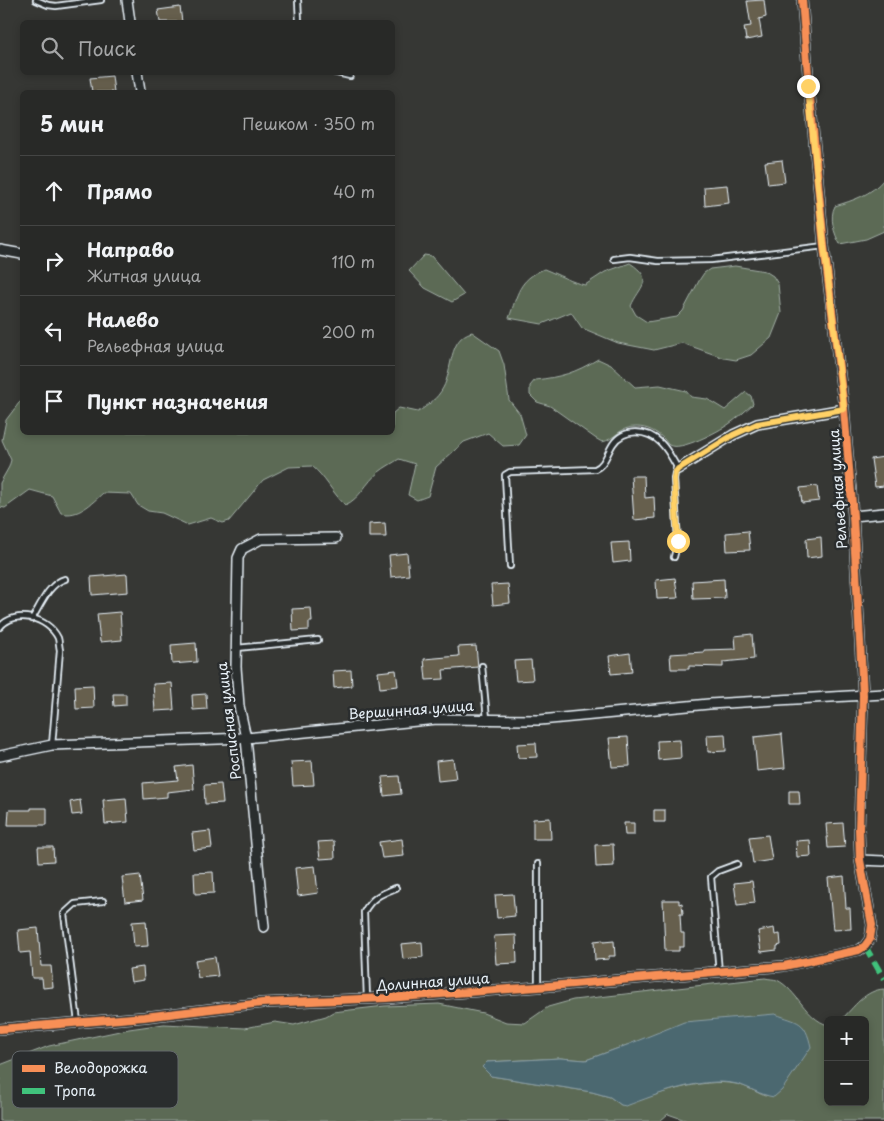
<!DOCTYPE html>
<html lang="ru">
<meta charset="utf-8">
<style>
body{margin:0;font-family:"Playpen Sans",sans-serif;background:#30312f;color:#f1f3f6}
.controls{position:absolute;right:15px;bottom:15px;display:grid;overflow:hidden;border-radius:8px;box-shadow:0 2px 8px #0003}
.controls button{width:45px;height:45px;display:grid;place-items:center;padding:0;border:0;border-bottom:1px solid #444544;background:#282927;color:#f1f3f6;font:25px sans-serif}
.stop{position:absolute;width:15px;height:15px;margin:-11px;border:4px solid #ffd166;border-radius:50%;background:#fff}
.stop.end{background:#ffd166;border-color:#fff;box-shadow:0 1px 5px #0008}
.list{margin:0;padding:0;list-style:none}
h2{display:flex;justify-content:space-between;align-items:center;height:65px;margin:0;padding:0 20px;font-size:21px}
h2 small{font-size:16px;font-weight:400;color:#a5a6a7}
.list li{display:grid;grid-template-columns:32px 1fr auto;gap:15px;align-items:center;box-sizing:border-box;height:70px;padding:0 20px;border-top:1px solid #444544}
.list b{display:block;font-size:19px;white-space:nowrap}
.list p{margin:0;font-size:16px;white-space:nowrap;color:#a5a6a7}
.list em{font-size:16px;font-style:normal;color:#a5a6a7}
.icon{flex:none;width:28px;height:28px;fill:none;stroke:currentColor;stroke-width:2;stroke-linecap:round;stroke-linejoin:round}
.map{position:relative;flex:none;width:884px;height:1121px;overflow:hidden}
.search{position:absolute;background:#282927;box-shadow:0 2px 8px #0003;left:20px;top:20px;width:375px;height:55px;display:flex;align-items:center;gap:12px;box-sizing:border-box;padding:0 18px;border-radius:8px;color:#a5a6a7;font-size:19px}
.panel{position:absolute;background:#282927;box-shadow:0 2px 8px #0003;left:20px;top:90px;width:375px;height:345px;border-radius:8px}
.map>svg:first-child{display:block}
.green{fill:#5b6b54;stroke:#a2aea6;fill-rule:evenodd}
.water{fill:#4b676f;stroke:#8a9ea6}
.building{fill:#665f4e;stroke:#e8f1f8}
.lines{fill:none;stroke-linecap:round;stroke-linejoin:round}
.lane-casing{stroke:#e8f1f8;stroke-width:8}
.street-casing{stroke:#e8f1f8;stroke-width:12}
.lane{stroke:#2a2d2e;stroke-width:4.5}
.street{stroke:#2a2d2e;stroke-width:9}
.quiet{stroke:#40c37c;stroke-width:6;stroke-dasharray:12 6;stroke-linecap:butt}
.cycleway-casing{stroke:#2a2d2e;stroke-width:11}
.cycleway{stroke:#f78f57;stroke-width:8}
.route{stroke:#ffd166;stroke-width:6}
.labels{text-anchor:middle;stroke-width:5;stroke-linejoin:round;paint-order:stroke}
.street-label{font-size:14px;fill:#e8f1f8;stroke:#2a2d2e}
.key{fill:#2a2d2e;stroke:#63686b;stroke-width:1}
.key-label{font-size:14px;fill:#e8f1f8}
</style>
<div class="map">
<svg width="884" height="1121" viewBox="0 0 884 1121">
<rect width="100%" height="100%" fill="#363734"/>
<filter id="ink" filterUnits="userSpaceOnUse"><feTurbulence type="fractalNoise" baseFrequency=".02" numOctaves="2"/><feDisplacementMap in="SourceGraphic" scale="10" xChannelSelector="R" yChannelSelector="G"/><feConvolveMatrix kernelMatrix="1 2 1 2 8 2 1 2 1" color-interpolation-filters="sRGB"/></filter>
<g filter="url(#ink)">
<!-- green -->
<path class="green" d="M884 179V231L866 239 840 244C834 234 829 217 835 206 854 200 871 195 884 179Z
M424 255 431 256 464 295 452 302 425 288 409 271Z
M630 263C656 280 639 287 631 306L636 315 647 322 677 317 683 311 700 279 704 273 710 269 735 266 765 271 773 276 778 284 781 313 771 338 751 355 736 360 724 358 682 343 654 350 618 343 582 328 571 312 542 324 509 318C518 294 518 280 544 269 557 274 573 283 585 285L605 272Z
M472 332 499 351 504 365 509 400 520 414 526 435 519 445 503 446 488 433 464 442 436 467 428 496 417 500 408 495 415 464 399 459C393 463 385 467 379 472 366 482 360 499 345 505 332 492 325 477 312 466L289 467 263 480 229 521 223 523 211 518 188 525 162 513 148 511 138 505 131 494 103 493C92 503 78 518 61 513L52 496 30 490 5 508 0 507V483L9 467 11 460 2 440 6 420 22 399V432H392L393 413 399 408 418 412C428 405 437 399 443 388 453 370 448 338 472 332Z
M598 359 611 365 635 387 660 385 686 391 691 397 707 399 725 410 746 392 751 396 753 404C745 411 738 418 729 424 719 431 680 452 669 445 667 444 666 441 664 439 657 432 647 427 637 427 619 426 615 440 602 442L595 438 550 406 537 402 530 395V386L535 380C561 377 575 373 598 359Z
M765 978C769 979 774 979 777 980 797 990 806 1019 828 1025V1102H865V1020H841C854 1007 865 990 884 989V1121H688L668 1114 660 1121H0V1065L49 1046 129 1029 164 1024 245 1028 275 1022 294 1025 326 1016 333 1012 385 1006 439 1004 483 1013 506 1022 525 1023 548 1007 573 1000ZM627 1045 782 1090 765 1096C756 1092 746 1086 736 1084 700 1077 655 1096 621 1105L610 1097 592 1092 491 1076 487 1062 560 1058 586 1060Z"/>
<!-- water -->
<path class="water" d="M775 1014C799 1023 805 1020 811 1047L782 1090 774 1097C760 1095 749 1087 737 1084 703 1076 658 1094 626 1106L621 1105 610 1097 592 1092 491 1076 482 1067 487 1062 560 1058 586 1060 627 1045 684 1022Z"/>
<!-- building -->
<path class="building" d="M764 0 766 17 759 19 762 37 746 40 744 27 751 26 747 1Z
M180 7 182 22H160L158 10Z
M112 76 114 92H92L90 78Z
M782 160 785 182 768 184 765 162Z
M727 185 729 203 705 206 704 187Z
M884 457V486L875 487 871 459Z
M631 476H644L645 498 654 497 655 518 634 520Z
M817 486 819 501 802 503 800 488Z
M385 523 386 537H369V524Z
M748 531 750 550 727 551 726 533Z
M821 537 822 556 807 558 806 539Z
M629 542 630 561 613 563 611 543Z
M407 553 409 575 391 577 389 555Z
M127 574 128 592 92 595 91 577Z
M675 578 678 598 657 599 656 580Z
M724 579 725 598 693 599 692 581Z
M508 584 510 603 493 605 491 585Z
M311 608 312 622H309V630L293 631 292 609Z
M120 612 122 640 100 642 97 614Z
M752 634 754 659 723 662V667L689 666V669H671L670 654 704 652V650L736 649 735 636Z
M196 643 197 662 172 664 171 645Z
M476 646 478 667 443 670 444 679 426 680 424 659 459 656 458 647Z
M630 653 632 672 611 674 609 656Z
M531 660 533 680 516 681 514 661Z
M351 670 352 686 334 688 333 671Z
M396 670 398 686 380 688 378 672Z
M172 683 174 710 155 711 153 684Z
M93 685 94 708 76 709 75 686Z
M113 694H126V705L114 706Z
M206 694 207 709 193 710 192 695Z
M725 734 726 751 708 752 707 735Z
M782 734 785 768 757 771 754 737Z
M628 737 630 766 612 767 609 738Z
M680 740 681 758 658 760 657 741Z
M536 743 537 757 518 758 517 744Z
M453 759 456 779 438 781 436 761Z
M312 761 314 785 293 786 291 762Z
M192 765 194 789 167 792V797L144 799 143 783 178 780 176 767Z
M399 776 401 794 384 796 382 777Z
M221 784 223 803 205 804 204 785Z
M789 791H799L800 804H789Z
M126 798 128 822 105 824 103 800Z
M80 800 82 814 72 815 70 802Z
M31 808H47V825H8L9 810H31Z
M654 810H665V822H654Z
M550 818 551 839H533V819Z
M624 823H634V835H625Z
M843 823 845 847 828 848 826 824Z
M210 831 212 848 194 850 192 833Z
M768 835 772 860 753 863 749 837Z
M402 839 404 856 382 858 379 842Z
M810 840 811 856 797 857 796 841Z
M334 841 335 858 320 859 318 842Z
M613 844 614 866 596 867 595 845Z
M38 847H53L54 861 39 862Z
M315 866 318 893 298 896 295 868Z
M213 872 214 893 195 894 194 873Z
M140 875 143 900 125 902 122 877Z
M844 876 846 908H850L851 929 833 930 828 878Z
M752 881 755 903 737 905 734 883Z
M513 894 515 916 497 918 495 895Z
M663 900H679V904L682 903 683 914H680L681 933H684V947H679V951H665Z
M146 921 148 946 134 947 132 922Z
M38 928 41 966H51L53 987 43 988 42 978H32L30 952 20 953 18 930Z
M774 928 775 935 780 934 781 945 777 946V950L761 952 758 931Z
M516 935 517 963 496 964 494 936Z
M603 940V942L614 941 615 956H609V959L595 960 594 941Z
M422 942 423 957 403 959 401 944Z
M215 957 218 976 198 978 195 960Z
M143 967 144 980 131 982 129 969Z"/>
<g class="lines">
<defs>
<path id="lane" d="M36 0 48 5 56 6 101 0
M298 0 299 22
M333 72 350 76
M614 259 630 257 658 261 711 260 824 246
M510 566 505 475 510 472 595 469C605 465 607 453 613 444 624 428 647 429 661 443 668 450 673 460 678 469L675 473 674 479 678 541 674 557
M32 619C40 606 49 583 65 579
M0 627C15 609 48 617 58 638 59 641 59 646 60 650L52 745
M237 648 318 640
M482 666 487 719
M719 972 711 877 718 871 737 864
M538 987V864
M367 999 364 912C372 897 381 894 396 888
M78 1022 64 914 75 904 103 901"/>
<path id="street" d="M127 0 130 22
M137 72 140 92
M0 250 22 254
M678 469 733 435 757 424 844 409
M853 516 884 513
M0 756 52 745 246 738 437 719 540 720 709 704 884 694
M860 860 884 861
M264 927 246 738 239 706 236 667 238 558 242 549 261 539 336 538
M0 1029 144 1017 262 1003 386 998 538 987 784 966 859 950 865 946 870 939 872 925 860 860 859 829 863 695 853 516 844 409 824 246 809 86 802 0"/>
</defs>
<!-- lane casing -->
<use href="#lane" class="lane-casing"/>
<!-- street casing -->
<use href="#street" class="street-casing"/>
<!-- lane -->
<use href="#lane" class="lane"/>
<!-- street -->
<use href="#street" class="street"/>
<!-- quiet -->
<path class="quiet" d="M865 946 884 979"/>
<defs>
<path id="cycleway" d="M0 1029 144 1017 262 1003 386 998 538 987 784 966 859 950 865 946 870 939 872 925 860 860 859 829 863 695 853 516 844 409 824 246 809 86 802 0"/>
</defs>
<!-- cycleway casing -->
<use href="#cycleway" class="cycleway-casing"/>
<!-- cycleway -->
<use href="#cycleway" class="cycleway"/>
</g>
</g>
<g class="lines" filter="url(#ink)">
<!-- route -->
<path class="route" d="M678 541 674 479 675 473 678 469 733 435 757 424 844 409 824 246 808 86"/>
</g>
<g class="labels">
<!-- street labels -->
<g class="street-label">
<text transform="translate(838 489) rotate(-94)" y="5">Рельефная улица</text>
<text transform="translate(411 710) rotate(-4)" y="5">Вершинная улица</text>
<text transform="translate(229 721) rotate(-97)" y="5">Росписная улица</text>
<text transform="translate(433 982) rotate(-4)" y="5">Долинная улица</text>
</g>
</g>
<!-- legend -->
<rect x="12" y="1051" width="166" height="57" rx="8" class="key"/>
<rect x="22" y="1065" width="23" height="7" fill="#f78f57"/>
<rect x="22" y="1088" width="23" height="6" fill="#40c37c"/>
<g class="key-label">
<text x="54" y="1073">Велодорожка</text>
<text x="54" y="1096">Тропа</text>
</g>
</svg>
<div class="controls">
<button>+</button>
<button>−</button>
</div>
<div class="stop" style="left:678px;top:541px"></div>
<div class="stop end" style="left:808px;top:86px"></div>
<div class="search"><svg class="icon" aria-label="search" viewBox="0 0 24 24"><circle cx="10" cy="10" r="6"/><path d="M15 15l6 6"/></svg>Поиск</div>
<section class="panel">
<h2>5 мин<small>Пешком · 350 m</small></h2>
<ul class="list">
<li><svg class="icon" aria-label="ahead" viewBox="0 0 24 24"><path d="M12 20V5M6 11l6-6 6 6"/></svg><div><b>Прямо</b></div><em>40 m</em></li>
<li><svg class="icon" aria-label="right" viewBox="0 0 24 24"><path d="M7 20v-9h11M14 6l5 5-5 5"/></svg><div><b>Направо</b><p>Житная улица</p></div><em>110 m</em></li>
<li><svg class="icon" aria-label="left" viewBox="0 0 24 24"><path d="M17 20v-9H6M10 6l-5 5 5 5"/></svg><div><b>Налево</b><p>Рельефная улица</p></div><em>200 m</em></li>
<li><svg class="icon" aria-label="arrive" viewBox="0 0 24 24"><path d="M6 21V4h12l-3 4 3 4H6"/></svg><div><b>Пункт назначения</b></div></li>
</ul>
</section>
</div>
